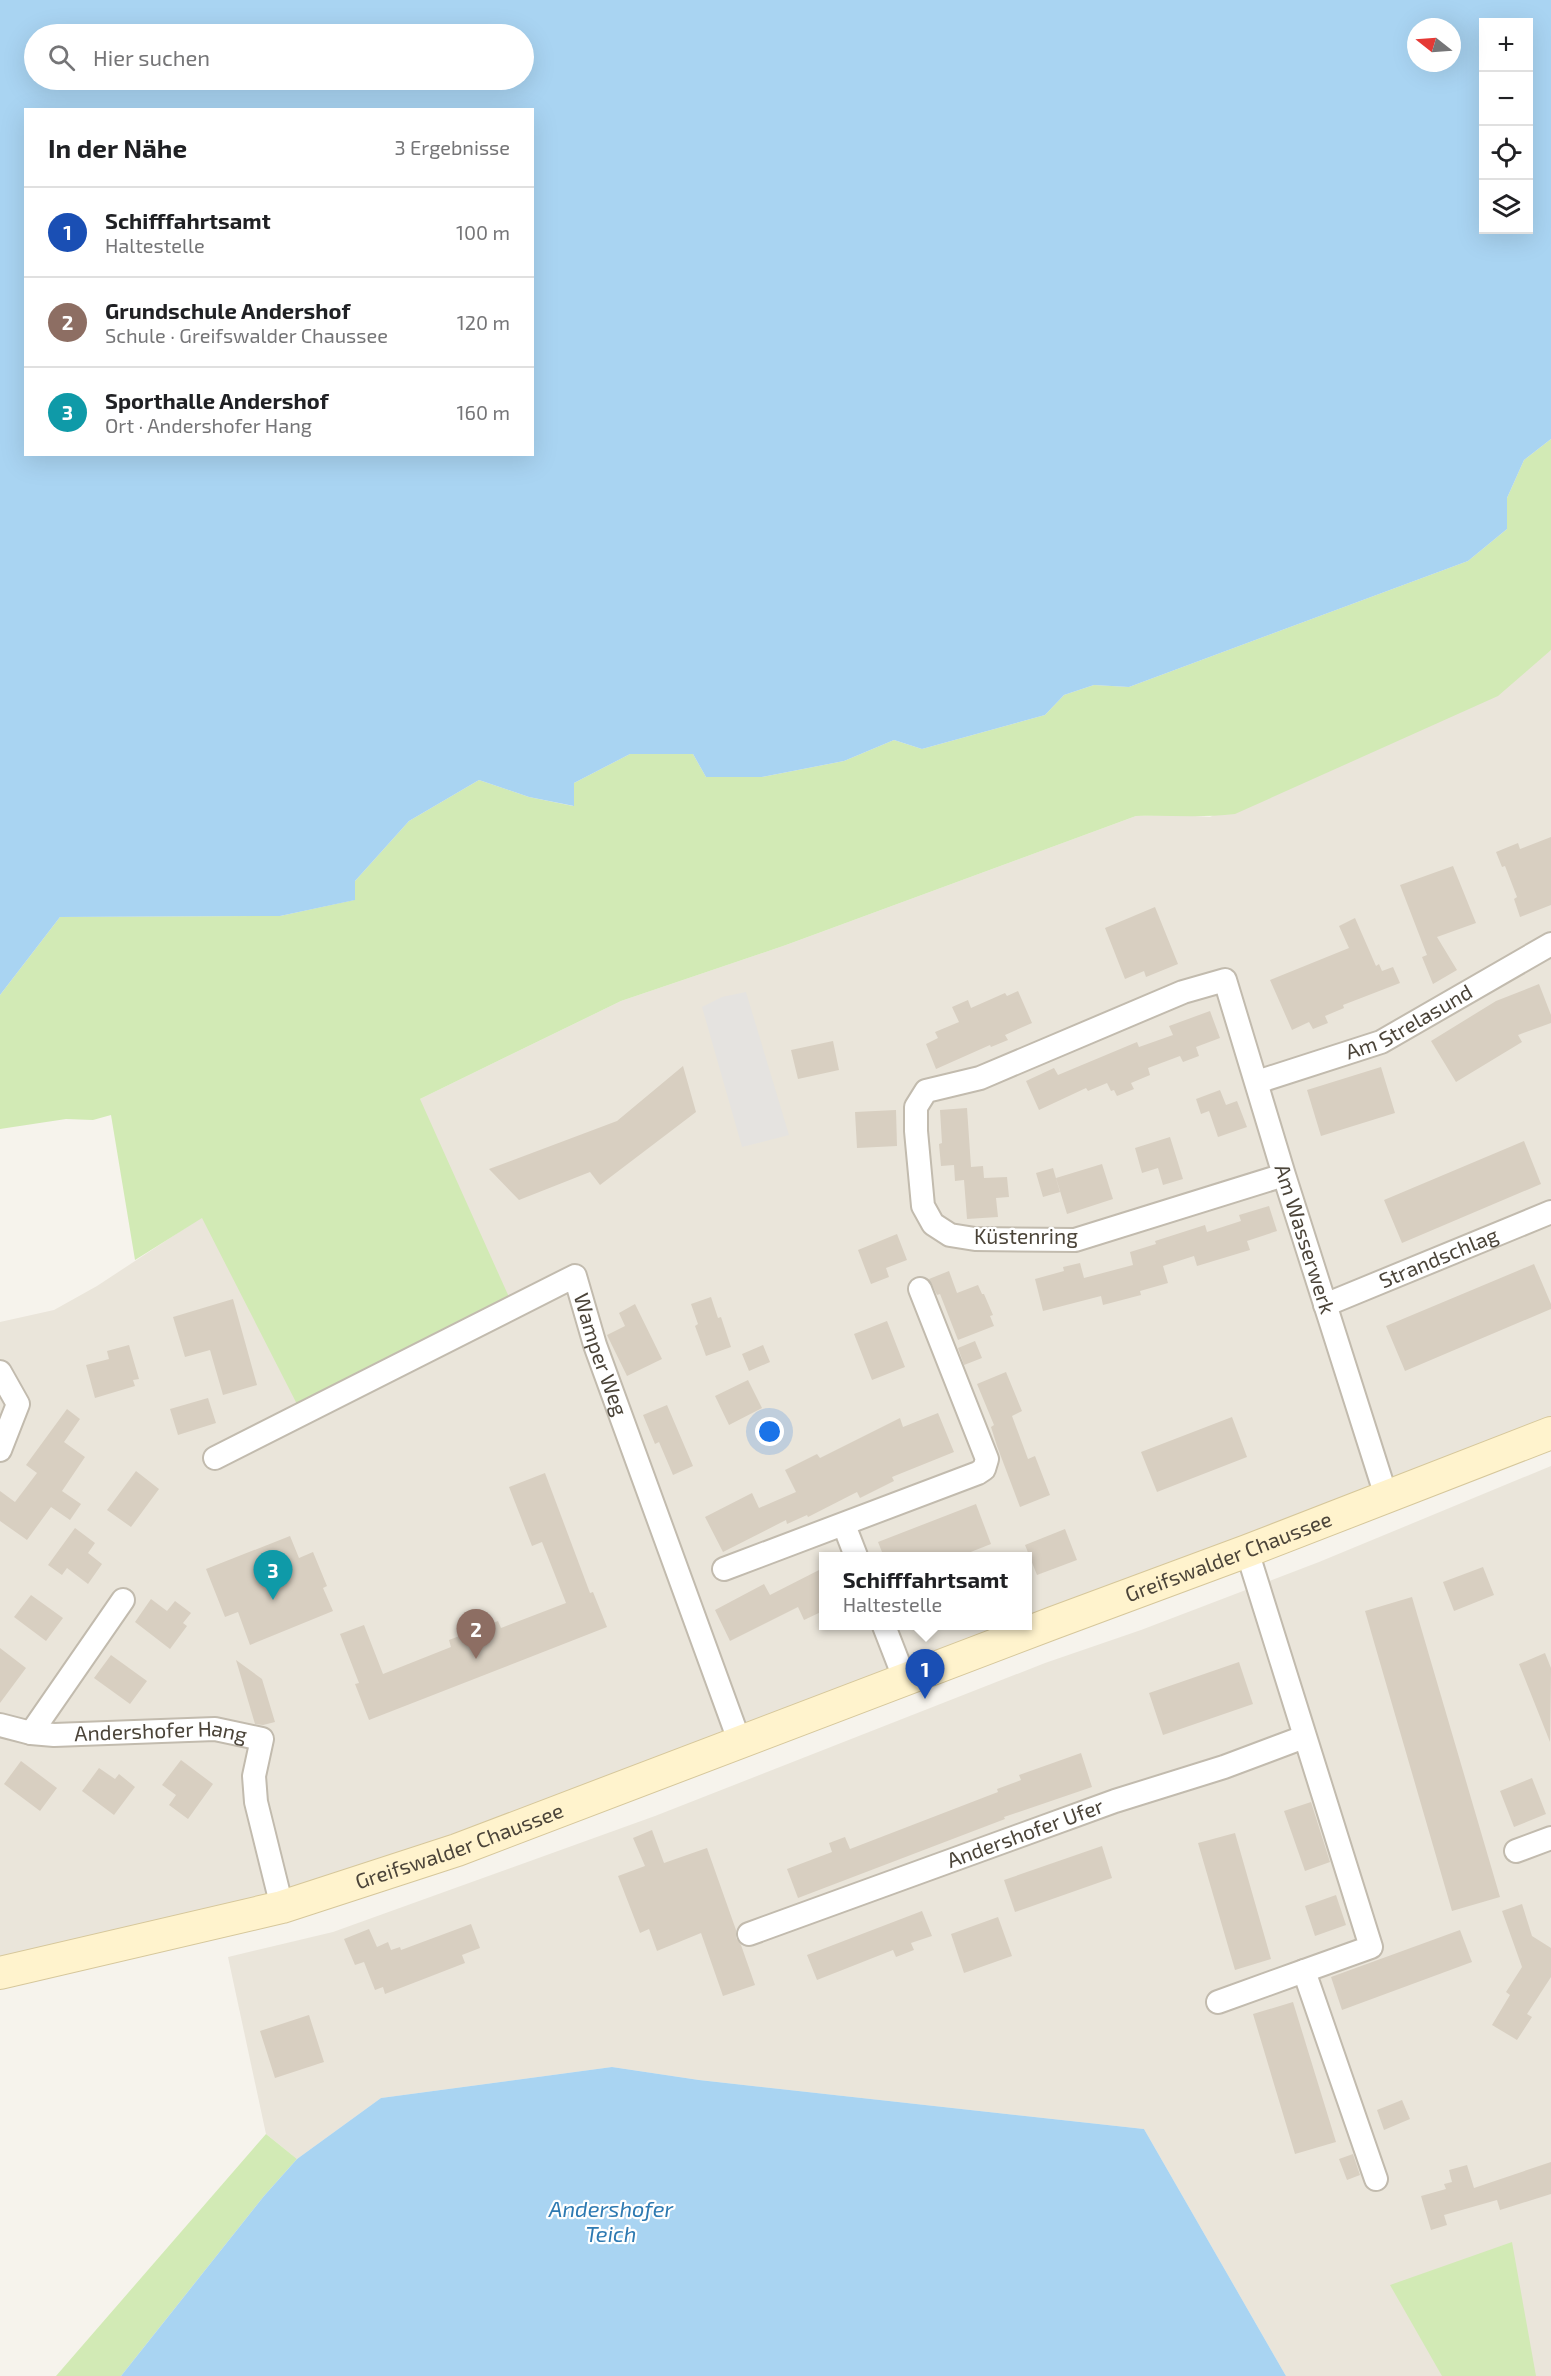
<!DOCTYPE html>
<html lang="de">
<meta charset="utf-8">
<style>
body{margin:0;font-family:"Exo 2",sans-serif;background:#f2f2f2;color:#202124}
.controls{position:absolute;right:18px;top:18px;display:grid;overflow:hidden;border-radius:0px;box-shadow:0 6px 24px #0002}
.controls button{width:54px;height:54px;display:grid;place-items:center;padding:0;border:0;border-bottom:2px solid #e0e0e0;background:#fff;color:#202124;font:30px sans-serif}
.compass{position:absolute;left:1407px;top:18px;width:54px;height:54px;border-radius:50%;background:#fff;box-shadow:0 6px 24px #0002;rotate:287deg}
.you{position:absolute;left:770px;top:1432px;width:21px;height:21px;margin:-15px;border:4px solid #fff;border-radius:50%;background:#1a73e8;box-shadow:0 0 0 9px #1a73e833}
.badge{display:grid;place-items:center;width:39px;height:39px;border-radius:50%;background:#fc3f1d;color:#fff;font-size:20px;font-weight:700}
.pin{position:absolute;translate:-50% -50px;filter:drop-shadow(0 2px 3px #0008)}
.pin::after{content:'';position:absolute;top:32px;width:21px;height:18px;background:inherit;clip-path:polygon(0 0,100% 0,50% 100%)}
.popup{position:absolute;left:819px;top:1552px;width:213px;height:78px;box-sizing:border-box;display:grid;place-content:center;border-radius:0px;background:#fff;filter:drop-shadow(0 2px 4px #0005);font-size:20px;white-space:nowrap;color:#757577}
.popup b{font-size:22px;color:#202124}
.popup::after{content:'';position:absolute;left:50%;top:100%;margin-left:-12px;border:12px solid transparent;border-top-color:#fff}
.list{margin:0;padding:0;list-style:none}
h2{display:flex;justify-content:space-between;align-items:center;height:78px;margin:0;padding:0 24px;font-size:26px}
h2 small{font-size:20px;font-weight:400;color:#757577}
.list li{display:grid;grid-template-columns:39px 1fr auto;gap:18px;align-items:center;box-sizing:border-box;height:90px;padding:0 24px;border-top:2px solid #e0e0e0}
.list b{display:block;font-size:22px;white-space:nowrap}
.list p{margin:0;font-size:20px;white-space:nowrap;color:#757577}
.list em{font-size:20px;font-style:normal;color:#757577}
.icon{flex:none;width:33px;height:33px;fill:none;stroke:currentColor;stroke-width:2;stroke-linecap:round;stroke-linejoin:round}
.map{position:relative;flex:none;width:1551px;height:2376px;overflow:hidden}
.search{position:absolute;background:#fff;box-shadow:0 6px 24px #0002;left:24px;top:24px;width:510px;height:66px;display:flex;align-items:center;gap:15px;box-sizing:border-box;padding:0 21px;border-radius:33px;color:#757577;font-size:22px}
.panel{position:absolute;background:#fff;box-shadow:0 6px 24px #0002;left:24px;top:108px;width:510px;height:348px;border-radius:0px}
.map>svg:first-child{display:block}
.residential{fill:#eae5da;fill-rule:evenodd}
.green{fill:#d2eab5}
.parking{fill:#e5e3e0}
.water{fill:#a9d4f2;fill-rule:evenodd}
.building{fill:#d8cfc1}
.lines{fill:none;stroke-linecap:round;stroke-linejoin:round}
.street-casing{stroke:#c2bbae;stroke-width:26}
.secondary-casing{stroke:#d6c79b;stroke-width:34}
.street{stroke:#fff;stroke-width:22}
.secondary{stroke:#fff3cd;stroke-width:32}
.labels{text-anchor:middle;stroke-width:4.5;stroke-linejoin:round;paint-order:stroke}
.street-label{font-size:21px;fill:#4b4439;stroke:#fff}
.water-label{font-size:22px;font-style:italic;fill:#2e7ab2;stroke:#fff}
</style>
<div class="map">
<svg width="1551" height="2376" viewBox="0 0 1551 2376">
<rect width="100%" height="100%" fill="#f6f3ec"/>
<!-- residential -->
<path class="residential" d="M1551 650V1433L457 1850 0 1973V1322L54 1310 97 1286 202 1217 420 1099 621 1001 786 945 1136 816 1181 815 1210 817ZM823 1556H1027V1626H823Z
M1551 1466V2376H1286L1144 2129 699 2080 612 2067 381 2098 297 2159 266 2134 228 1957 333 1932 655 1816 1045 1663 1141 1630 1319 1562Z"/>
<!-- green -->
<path class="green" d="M1551 439V650L1498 696 1235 814C1203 818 1169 815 1136 816L786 945 621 1001 420 1099 513 1306 302 1414 202 1218 135 1260 111 1115 93 1120 66 1119 0 1129V995L60 917 280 916 354 900 355 881 409 821 479 780 529 797 573 806 574 783 630 754H693L706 777H762L844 761 894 740 922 749 1045 715 1064 695 1094 685 1129 687 1468 561 1507 529V498L1524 460Z
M266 2134 297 2159 264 2196 121 2376H56Z
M1512 2242 1536 2376H1442L1390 2285Z"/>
<!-- parking -->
<path class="parking" d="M746 992 789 1135 742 1147 702 1007 722 997Z"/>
<!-- water -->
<path class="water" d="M0 0H1551V439L1524 460 1507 498V529L1468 561 1129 687 1094 685 1064 695 1045 715 922 749 894 740 844 761 762 777H706L693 754H630L574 783V806L529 797 479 780 409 821 355 881V900L280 916 60 917 0 995ZM1484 22H1528V230H1484ZM1416 27H1452V63H1416ZM34 34H524V80H34ZM26 110H532V454H26Z
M612 2067 699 2080 1144 2129 1286 2376H121L264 2196 297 2159 381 2098Z"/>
<!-- building -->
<path class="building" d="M1551 837V905L1520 917 1514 899 1517 897 1505 866 1502 867 1496 852 1518 843 1520 849Z
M1453 866 1476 923 1437 937 1457 970 1433 984 1422 957 1427 955 1400 885Z
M1155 907 1178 964 1146 977 1144 971 1125 979 1105 928Z
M1355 918 1376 966 1379 964 1382 971 1393 967 1400 983 1343 1005 1344 1008 1325 1016 1328 1023 1313 1029 1309 1022 1292 1030 1270 980 1349 948 1339 926Z
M1539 984 1551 1015V1023L1518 1035 1522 1042 1456 1082 1431 1041 1496 1001Z
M1018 991 1032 1023 1005 1035 1008 1040 991 1047 990 1045 936 1069 926 1044 938 1038 935 1032 959 1022 952 1007 968 1000 971 1008 1005 993 1007 996Z
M1210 1011 1220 1038 1196 1047 1199 1056 1183 1062 1180 1056 1148 1068 1150 1075 1131 1083 1134 1089 1117 1096 1114 1090 1111 1091 1107 1083 1088 1091 1086 1088 1039 1110 1026 1081 1054 1068 1058 1075 1137 1042 1139 1047 1173 1035 1169 1026Z
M833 1041 839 1070 798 1079 791 1050Z
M683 1066 696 1112 600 1185 590 1172 519 1200 489 1169 617 1121Z
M1381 1067 1395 1113 1321 1136 1307 1090Z
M1220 1090 1226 1105 1237 1101 1247 1127 1218 1137 1209 1111 1201 1114 1196 1099Z
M967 1108 971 1167 983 1166 984 1178 1007 1177 1009 1197 996 1198 998 1217 967 1219 964 1180 955 1181 954 1165 941 1166 939 1144 942 1143 940 1110Z
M896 1110 897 1146 857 1148 855 1112Z
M1170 1137 1183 1179 1163 1185 1158 1168 1142 1173 1135 1148Z
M1524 1141 1541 1184 1402 1243 1384 1200Z
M1102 1164 1113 1199 1067 1214 1056 1178Z
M1053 1168 1060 1192 1043 1197 1036 1173Z
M1269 1206 1277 1231 1247 1241 1250 1250 1197 1266 1194 1256 1163 1266 1168 1283 1140 1291 1141 1295 1103 1305 1101 1296 1043 1311 1035 1279 1064 1271 1063 1267 1080 1263 1084 1278 1133 1265 1130 1252 1156 1244 1155 1241 1205 1225 1207 1232 1241 1221 1239 1215Z
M897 1234 907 1260 886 1268 889 1277 871 1284 858 1250Z
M1534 1264 1551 1304V1309L1405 1371 1386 1326Z
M949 1271 957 1293 978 1285 982 1294H984L993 1315 990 1316 994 1326 958 1340 940 1294 937 1295 929 1279Z
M711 1297 718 1318 721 1317 731 1347 706 1356 695 1326 698 1324 691 1304Z
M233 1299 257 1385 223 1395 210 1350 185 1357 173 1317Z
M635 1304 662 1359 627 1376 607 1335 625 1326 619 1313Z
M887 1321 905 1367 872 1380 854 1334Z
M975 1341 982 1358 964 1365 958 1348Z
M129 1345 139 1379 133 1380 135 1386 95 1398 86 1365 109 1359 107 1351Z
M763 1345 770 1362 749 1371 742 1354Z
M1006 1372 1022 1411 1012 1416 1028 1459 1035 1456 1050 1495 1020 1507 997 1446 991 1427 994 1425 977 1384Z
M748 1380 762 1408 729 1425 715 1396Z
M208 1398 216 1423 178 1435 170 1409Z
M667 1405 693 1466 673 1475 659 1442 655 1444 643 1415Z
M67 1409 80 1419 64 1442 85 1457 62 1491 81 1504 70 1520 51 1507 27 1540 0 1521V1491L15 1502 37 1473 26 1465Z
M938 1413 954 1452 892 1477 894 1481 860 1498 857 1492 808 1517 807 1515 787 1524 786 1520 723 1552 705 1517 752 1493 759 1508 796 1492 785 1470 817 1454 820 1458 900 1418 903 1427Z
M1232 1417 1247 1457 1157 1492 1141 1452Z
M136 1471 159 1489 131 1527 107 1510Z
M545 1473 590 1593 593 1592 607 1627 369 1720 355 1684 359 1683 340 1634 364 1625 383 1674 451 1647 449 1640 498 1621 501 1628 566 1603 542 1542 532 1546 509 1487Z
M976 1504 991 1544 958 1557H884L878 1542Z
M75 1528 95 1543 88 1553 102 1564 88 1584 67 1568 62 1575 48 1565Z
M1065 1529 1077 1560 1037 1575 1025 1545Z
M290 1536 299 1558 313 1552 327 1586 323 1588 333 1611 250 1645 238 1612 225 1617 206 1569Z
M1483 1567 1494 1595 1454 1611 1443 1582Z
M823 1568V1611L804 1620 798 1607 730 1641 715 1610 764 1584 770 1595Z
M31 1595 63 1618 46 1641 14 1617Z
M1412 1597 1500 1897 1452 1911 1365 1611Z
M151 1599 167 1611 175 1601 191 1613 183 1623 187 1626 170 1649 135 1622Z
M0 1648 26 1668 0 1703Z
M1545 1653 1551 1668 1550 1742 1519 1664Z
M111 1655 147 1681 130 1704 94 1678Z
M236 1660 262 1679 275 1722 263 1725 255 1724Z
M1239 1662 1253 1704 1163 1735 1149 1693Z
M1081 1753 1092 1787 1004 1817 1005 1819 798 1898 787 1869 832 1852 829 1843 845 1837 850 1849 998 1792 997 1789 1021 1780 1019 1775Z
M181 1760 213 1784 188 1819 169 1805 176 1795 162 1785Z
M21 1761 57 1788 40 1811 4 1784Z
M99 1768 115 1779 119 1774 135 1787 114 1815 82 1791Z
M1532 1778 1546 1814 1514 1827 1500 1791Z
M1311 1802 1330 1862 1305 1871 1284 1811Z
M652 1830 664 1863 707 1848 736 1930V1938L741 1945 755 1985 723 1996 701 1933 657 1951 649 1929 640 1933 618 1876 645 1866 633 1838Z
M1235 1833 1271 1959 1235 1970 1198 1843Z
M1102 1846 1112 1878 1015 1912 1004 1880Z
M1336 1895 1346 1925 1315 1936 1305 1906Z
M1522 1904 1532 1936 1551 1948V1977L1527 2014 1532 2017 1517 2040 1492 2025 1510 1995 1506 1992 1522 1967 1502 1911Z
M922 1911 932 1936 911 1943 914 1950 896 1957 893 1950 817 1980 807 1955Z
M998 1917 1012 1956 964 1973 951 1934Z
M471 1924 480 1948 462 1955 465 1963 385 1994 383 1987 375 1990 364 1962 355 1965 344 1939 369 1929 377 1947 388 1942 391 1950 400 1947 401 1950Z
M1460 1930 1472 1962 1342 2010 1331 1977Z
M1293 2002 1336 2142 1295 2154 1253 2014Z
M309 2015 324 2062 275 2078 260 2031Z
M1402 2100 1410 2119 1384 2130 1377 2110Z
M1353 2154 1360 2175 1347 2180 1339 2159Z
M1551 2162V2194L1500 2210 1497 2200 1444 2215 1447 2225 1431 2230 1421 2196 1446 2189 1444 2184 1452 2182 1449 2170 1467 2165 1474 2188Z"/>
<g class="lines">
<defs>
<g id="street">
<path id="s1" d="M1257 1082 1381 1042 1551 944"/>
<path id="s2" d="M1284 1175 1075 1240 975 1239 950 1235 933 1224 923 1206 916 1131V1107L926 1091 980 1078 1183 992 1225 980 1284 1175 1386 1496"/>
<path id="s3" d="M1325 1305 1551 1212"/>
<path d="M0 1372 18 1404 0 1450"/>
<path id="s4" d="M215 1458 575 1276 595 1345 740 1743"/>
<path d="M844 1525 856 1556"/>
<path d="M1247 1551 1371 1947 1304 1971 1376 2179"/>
<path d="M724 1569 978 1473 984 1469 987 1459 920 1289"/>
<path d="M884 1626 905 1680"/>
<path id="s5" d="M0 1725 31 1733 54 1735 215 1729 262 1739 254 1776 256 1802 282 1907"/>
<path d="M31 1733 123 1600"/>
<path d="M1516 1851 1551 1838"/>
<path id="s6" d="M749 1934 1115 1801 1224 1767 1304 1737"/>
<path d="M1218 2002 1304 1971"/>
</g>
<g id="secondary">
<path id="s7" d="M0 1973 282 1907 457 1850 1053 1623 1247 1551 1551 1433"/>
</g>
</defs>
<!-- street casing -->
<use href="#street" class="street-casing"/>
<!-- secondary casing -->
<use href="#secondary" class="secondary-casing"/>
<!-- street -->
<use href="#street" class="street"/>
<!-- secondary -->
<use href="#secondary" class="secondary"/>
</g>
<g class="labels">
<!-- street labels -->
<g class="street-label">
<text dy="7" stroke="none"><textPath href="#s1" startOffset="164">Am Strelasund</textPath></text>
<text x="1026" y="1244">Küstenring</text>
<text dy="7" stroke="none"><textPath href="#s2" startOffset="1094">Am Wasserwerk</textPath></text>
<text dy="7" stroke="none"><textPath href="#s3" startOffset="123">Strandschlag</textPath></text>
<text dy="7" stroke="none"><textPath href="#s4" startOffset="486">Wamper Weg</textPath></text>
<text dy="7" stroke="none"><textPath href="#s7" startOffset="1299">Greifswalder Chaussee</textPath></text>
<text dy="7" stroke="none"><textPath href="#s5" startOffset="162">Andershofer Hang</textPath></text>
<text dy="7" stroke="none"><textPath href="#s6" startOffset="294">Andershofer Ufer</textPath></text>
<text dy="7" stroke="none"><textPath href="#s7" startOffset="477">Greifswalder Chaussee</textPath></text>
</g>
<!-- water labels -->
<g class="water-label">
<text x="611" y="2217">Andershofer<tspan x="611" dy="25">Teich</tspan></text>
</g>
</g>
</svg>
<div class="controls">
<button>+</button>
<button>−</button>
<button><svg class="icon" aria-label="locate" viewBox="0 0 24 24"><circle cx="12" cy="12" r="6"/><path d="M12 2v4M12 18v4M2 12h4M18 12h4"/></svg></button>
<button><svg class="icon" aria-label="layers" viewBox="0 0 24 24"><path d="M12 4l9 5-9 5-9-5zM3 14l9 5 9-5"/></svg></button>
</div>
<svg class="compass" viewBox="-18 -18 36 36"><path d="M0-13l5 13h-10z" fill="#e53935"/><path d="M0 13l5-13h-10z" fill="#757577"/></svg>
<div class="you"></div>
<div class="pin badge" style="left:925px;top:1699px;background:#1a4fb4">1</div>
<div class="popup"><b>Schifffahrtsamt</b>Haltestelle</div>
<div class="pin badge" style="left:476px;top:1659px;background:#8d6e63">2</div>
<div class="pin badge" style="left:273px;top:1600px;background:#0f9aa8">3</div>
<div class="search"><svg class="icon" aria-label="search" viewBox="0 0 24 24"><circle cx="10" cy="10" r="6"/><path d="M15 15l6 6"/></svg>Hier suchen</div>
<section class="panel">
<h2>In der Nähe<small>3 Ergebnisse</small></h2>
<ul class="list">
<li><span class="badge" style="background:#1a4fb4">1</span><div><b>Schifffahrtsamt</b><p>Haltestelle</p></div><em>100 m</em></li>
<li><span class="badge" style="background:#8d6e63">2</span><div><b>Grundschule Andershof</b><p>Schule · Greifswalder Chaussee</p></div><em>120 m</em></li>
<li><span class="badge" style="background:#0f9aa8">3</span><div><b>Sporthalle Andershof</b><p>Ort · Andershofer Hang</p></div><em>160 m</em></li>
</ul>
</section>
</div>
